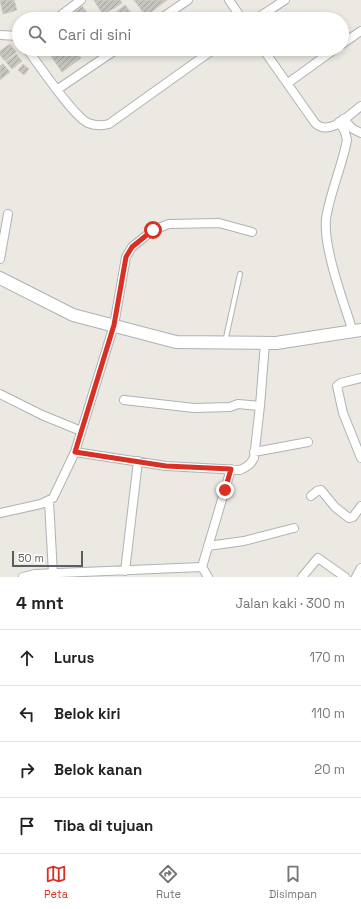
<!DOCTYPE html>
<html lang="id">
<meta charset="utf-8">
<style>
body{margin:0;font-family:"Space Grotesk",sans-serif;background:#f6f6f6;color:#222}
.scale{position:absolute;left:12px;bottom:10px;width:71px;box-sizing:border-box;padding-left:4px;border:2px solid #5a5d61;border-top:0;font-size:11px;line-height:14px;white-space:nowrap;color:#5a5d61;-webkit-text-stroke:3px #fff;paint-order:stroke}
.stop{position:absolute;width:12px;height:12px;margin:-9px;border:3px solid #d93025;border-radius:50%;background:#fff}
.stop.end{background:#d93025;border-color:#fff;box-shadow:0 1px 4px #0008}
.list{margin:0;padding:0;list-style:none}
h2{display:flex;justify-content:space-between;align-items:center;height:52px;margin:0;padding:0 16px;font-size:17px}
h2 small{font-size:13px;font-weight:400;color:#767676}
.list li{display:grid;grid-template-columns:26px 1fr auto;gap:12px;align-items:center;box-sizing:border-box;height:56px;padding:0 16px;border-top:1px solid #e0e0e0}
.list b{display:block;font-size:15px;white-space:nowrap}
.list em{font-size:13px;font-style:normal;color:#767676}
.icon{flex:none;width:22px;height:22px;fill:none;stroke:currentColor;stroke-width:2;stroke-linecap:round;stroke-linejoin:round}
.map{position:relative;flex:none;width:361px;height:577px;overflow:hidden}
.search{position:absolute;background:#fff;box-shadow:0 2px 6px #0003;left:12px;right:12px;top:12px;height:44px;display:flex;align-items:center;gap:10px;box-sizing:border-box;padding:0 14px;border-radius:22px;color:#767676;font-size:15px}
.sheet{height:276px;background:#fff}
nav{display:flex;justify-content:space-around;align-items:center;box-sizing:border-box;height:56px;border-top:1px solid #e0e0e0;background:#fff;font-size:11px;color:#767676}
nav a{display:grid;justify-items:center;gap:2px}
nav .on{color:#d93025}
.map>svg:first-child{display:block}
.building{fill:url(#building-hatch);stroke:#cfcbc1}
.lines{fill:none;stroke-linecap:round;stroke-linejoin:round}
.lane-casing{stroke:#afb2b6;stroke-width:6}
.street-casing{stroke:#afb2b6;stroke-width:10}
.secondary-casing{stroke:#aeb1b5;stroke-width:14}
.lane{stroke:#fff;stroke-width:4}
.street{stroke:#fff;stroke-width:8}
.secondary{stroke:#fff;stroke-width:12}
.route{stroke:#d93025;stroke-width:5}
</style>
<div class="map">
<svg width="361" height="577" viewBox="0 0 361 577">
<defs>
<pattern id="building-hatch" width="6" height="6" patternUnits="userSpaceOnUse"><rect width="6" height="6" fill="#c6c4be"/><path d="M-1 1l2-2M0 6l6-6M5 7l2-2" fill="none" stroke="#a4a29e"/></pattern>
</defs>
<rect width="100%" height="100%" fill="#ebe9e2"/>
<!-- building -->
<path class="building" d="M0 0H14L17 10 3 14Z
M94 0H120L122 3 103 15Z
M134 0H167L146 16Z
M125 5 136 19H107Z
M82 6 92 19H64Z
M10 44 16 52 5 61 0 55V51Z
M46 49H56L49 54Z
M61 49H74L81 58 62 72 51 56Z
M85 49H98L89 55Z
M16 54 22 61 12 69 6 62Z
M3 64 10 72 0 80V66Z
M23 64 29 69 24 75 18 70Z"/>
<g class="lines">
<defs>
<path id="lane" d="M225 342 240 274"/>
<path id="street" d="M229 0 242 19
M56 19 81 0
M160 19 188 0
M256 19 285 0
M0 35 19 36
M342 44 361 31
M27 49C39 65 73 116 88 123 96 126 102 126 109 124L214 49
M263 49 315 123C329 137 349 115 361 106
M288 83 335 49
M58 89 117 49
M343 119 353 129 361 133
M339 122 345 132 347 140C342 167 330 192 326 219 323 248 344 303 353 332
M0 259 8 214
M361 378 341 383 337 386 343 413 361 458
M0 394 42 415 81 431
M124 400 194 408 230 407 238 404 260 406
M75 452 166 466 240 470C247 467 250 465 254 458L260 406 265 343
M254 452 308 442
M311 496 317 491 321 490 335 507 349 518 353 517 361 506
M49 501 53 574
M0 513 41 504 53 498 75 452 114 325 126 257 132 247 153 230 169 224 219 223 252 232
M208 546 244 541 294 528
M125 571 138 461
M23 577 35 574 202 567
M208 577 202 567 231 469
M302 577 318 558 345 577
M356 577 361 568"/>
<path id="secondary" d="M0 278 73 315 176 342 276 343 361 330"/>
</defs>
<!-- lane casing -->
<use href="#lane" class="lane-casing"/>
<!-- street casing -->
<use href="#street" class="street-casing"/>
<!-- secondary casing -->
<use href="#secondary" class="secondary-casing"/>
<!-- lane -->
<use href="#lane" class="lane"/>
<!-- street -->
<use href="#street" class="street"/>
<!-- secondary -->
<use href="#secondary" class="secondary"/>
</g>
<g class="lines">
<!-- route -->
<path class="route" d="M153 230 132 247 126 257 114 325 75 452 166 466 231 469 225 490"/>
</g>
</svg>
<div class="scale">50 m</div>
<div class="stop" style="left:153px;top:230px"></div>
<div class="stop end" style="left:225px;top:490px"></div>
<div class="search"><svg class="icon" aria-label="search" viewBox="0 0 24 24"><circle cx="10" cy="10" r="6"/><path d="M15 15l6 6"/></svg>Cari di sini</div>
</div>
<section class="sheet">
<h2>4 mnt<small>Jalan kaki · 300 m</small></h2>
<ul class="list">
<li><svg class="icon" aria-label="ahead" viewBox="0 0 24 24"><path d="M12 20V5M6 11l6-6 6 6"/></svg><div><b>Lurus</b></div><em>170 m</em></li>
<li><svg class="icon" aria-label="left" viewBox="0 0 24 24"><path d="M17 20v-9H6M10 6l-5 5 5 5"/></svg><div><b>Belok kiri</b></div><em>110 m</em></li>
<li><svg class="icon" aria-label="right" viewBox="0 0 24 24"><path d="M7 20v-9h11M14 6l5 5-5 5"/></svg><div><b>Belok kanan</b></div><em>20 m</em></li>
<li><svg class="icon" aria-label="arrive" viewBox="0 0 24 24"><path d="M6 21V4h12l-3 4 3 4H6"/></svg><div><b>Tiba di tujuan</b></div></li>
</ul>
</section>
<nav>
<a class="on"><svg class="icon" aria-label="map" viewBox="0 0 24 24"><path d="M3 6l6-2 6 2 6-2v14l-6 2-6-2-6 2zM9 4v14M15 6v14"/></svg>Peta</a>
<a><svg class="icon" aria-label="directions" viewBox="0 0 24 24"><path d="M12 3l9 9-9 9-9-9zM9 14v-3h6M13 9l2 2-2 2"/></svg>Rute</a>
<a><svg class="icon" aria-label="saved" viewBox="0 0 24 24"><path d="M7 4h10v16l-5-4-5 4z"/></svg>Disimpan</a>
</nav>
